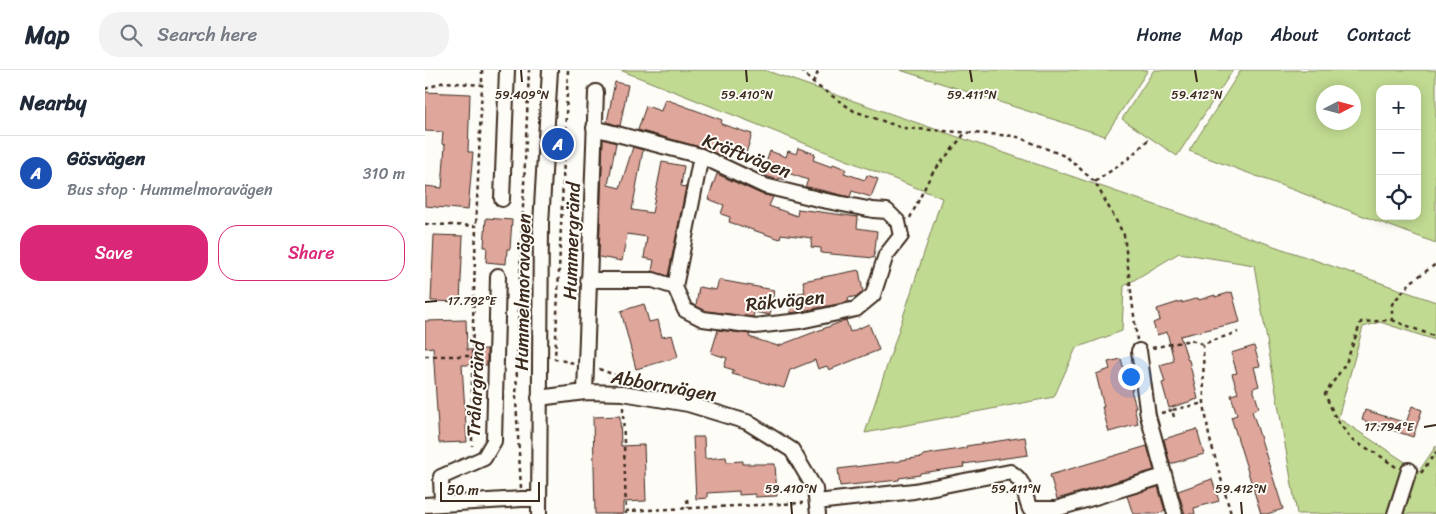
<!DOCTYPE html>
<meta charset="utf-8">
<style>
body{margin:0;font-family:Sriracha,sans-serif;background:#f2f2f3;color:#1f2937}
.controls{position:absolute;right:15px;top:15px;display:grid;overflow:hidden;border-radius:10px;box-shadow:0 2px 12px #0003}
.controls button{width:45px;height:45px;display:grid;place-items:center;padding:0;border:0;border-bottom:1px solid #e0e1e3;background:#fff;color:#1f2937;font:25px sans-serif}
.compass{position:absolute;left:891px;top:15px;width:45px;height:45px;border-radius:50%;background:#fff;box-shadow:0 2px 12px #0003;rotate:84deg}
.scale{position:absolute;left:15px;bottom:12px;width:100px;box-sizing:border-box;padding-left:5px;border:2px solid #3b2a1e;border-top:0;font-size:14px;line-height:18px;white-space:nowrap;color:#3b2a1e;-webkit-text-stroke:4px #fdfcf7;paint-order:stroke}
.you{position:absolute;left:705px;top:306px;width:18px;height:18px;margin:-12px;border:4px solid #fff;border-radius:50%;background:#1a73e8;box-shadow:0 0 0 8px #1a73e833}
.badge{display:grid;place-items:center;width:32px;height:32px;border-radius:50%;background:#db2777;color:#fff;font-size:16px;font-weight:700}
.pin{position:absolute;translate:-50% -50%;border:2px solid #fff;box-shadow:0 1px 5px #0006}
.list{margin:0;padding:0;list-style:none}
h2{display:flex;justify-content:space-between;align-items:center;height:65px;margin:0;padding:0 20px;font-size:21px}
h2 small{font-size:16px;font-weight:400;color:#747a83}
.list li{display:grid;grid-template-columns:32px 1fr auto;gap:15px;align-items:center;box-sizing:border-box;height:75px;padding:0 20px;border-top:1px solid #e0e1e3}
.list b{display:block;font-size:19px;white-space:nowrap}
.list p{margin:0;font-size:16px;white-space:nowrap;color:#747a83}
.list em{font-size:16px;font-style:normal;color:#747a83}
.actions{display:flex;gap:10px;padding:15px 20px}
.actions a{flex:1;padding:11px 0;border:1px solid #db2777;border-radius:20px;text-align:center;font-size:18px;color:#db2777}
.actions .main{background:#db2777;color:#fff}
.icon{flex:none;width:28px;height:28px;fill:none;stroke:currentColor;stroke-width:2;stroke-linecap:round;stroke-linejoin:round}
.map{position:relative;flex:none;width:1011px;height:444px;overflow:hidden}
header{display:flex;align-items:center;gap:30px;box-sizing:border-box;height:70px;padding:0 25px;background:#fff;border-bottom:1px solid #e0e1e3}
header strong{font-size:24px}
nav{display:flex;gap:28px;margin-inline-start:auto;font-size:18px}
.search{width:350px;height:45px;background:#f2f2f3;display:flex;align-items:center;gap:12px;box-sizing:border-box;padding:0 18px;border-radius:20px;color:#747a83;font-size:19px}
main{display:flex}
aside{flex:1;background:#fff}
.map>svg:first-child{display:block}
.green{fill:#c0da91;stroke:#7e8258;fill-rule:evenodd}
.building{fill:#dfa69c;stroke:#3b2a1e}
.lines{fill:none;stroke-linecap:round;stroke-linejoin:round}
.minor-casing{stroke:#3b2a1e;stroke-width:18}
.path{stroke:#3b2a1e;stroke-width:2.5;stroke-dasharray:4 4;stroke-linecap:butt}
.minor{stroke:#fdfcf7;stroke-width:14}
.ticks{fill:none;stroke:#3b2a1e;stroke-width:2}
.labels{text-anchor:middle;stroke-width:4;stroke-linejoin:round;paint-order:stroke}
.street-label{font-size:19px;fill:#3b2a1e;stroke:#fdfcf7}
.ticks-label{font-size:12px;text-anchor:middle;fill:#3b2a1e;stroke:#fdfcf7;stroke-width:4;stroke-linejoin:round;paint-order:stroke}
</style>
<header>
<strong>Map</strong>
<div class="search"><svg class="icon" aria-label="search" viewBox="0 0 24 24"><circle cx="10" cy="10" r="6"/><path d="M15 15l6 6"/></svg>Search here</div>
<nav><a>Home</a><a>Map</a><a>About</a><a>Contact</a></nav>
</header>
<main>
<aside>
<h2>Nearby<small></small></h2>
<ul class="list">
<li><span class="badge" style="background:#1a4fb4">A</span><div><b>Gösvägen</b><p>Bus stop · Hummelmoravägen</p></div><em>310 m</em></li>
</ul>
<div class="actions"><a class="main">Save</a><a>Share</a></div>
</aside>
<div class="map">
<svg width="1011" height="444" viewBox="0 0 1011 444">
<rect width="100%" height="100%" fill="#fdfcf7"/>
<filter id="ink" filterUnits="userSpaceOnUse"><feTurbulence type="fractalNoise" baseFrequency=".02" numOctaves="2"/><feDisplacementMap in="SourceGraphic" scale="10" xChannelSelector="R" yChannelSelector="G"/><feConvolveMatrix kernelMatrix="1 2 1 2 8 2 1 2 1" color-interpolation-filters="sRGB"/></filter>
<g filter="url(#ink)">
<!-- green -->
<path class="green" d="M195 0H339L1011 232 1010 270 955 252 938 257 913 348 994 401 1011 376V444H872L829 195 754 183 699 216 697 261 651 278 629 327 440 363 517 128Z
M475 0H723L680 66Z
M729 0H808L752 86 697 49Z
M816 0H1011V173L764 81ZM955 19H992V146H955ZM898 22H928V52H898Z"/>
<!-- building -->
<path class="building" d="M190 12 203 15 195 56 182 52Z
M0 22 45 24 43 82H48L43 140 0 136V116L17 118 20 75 17 74 18 62 0 61Z
M240 29 297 50 296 54 327 64 321 83 308 79 304 89 278 78 213 60 221 36 236 41Z
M178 69 191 73 183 115 195 118 208 77 218 80 207 140 227 143 237 92 259 96 256 116 261 117 243 206 227 201 229 190 219 188 222 167 202 164 197 191 174 187Z
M373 78 390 84 388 90 407 97 408 94 421 99 419 103 440 110 442 105 453 109 446 127 427 121 425 127 383 117H380L383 110 363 103 360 110 354 108V110L337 105 345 81 361 87 363 81 371 84Z
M292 104 336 124 348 127 344 136 372 146 373 139 433 147 432 158 452 161 449 188 396 183V178L386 177 387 168 356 164 355 169 304 152 305 147 296 144 299 135 283 129Z
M61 148 87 150 85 179H82L81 194 61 192 62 177H59Z
M9 165 38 166 35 232 6 231Z
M434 200 438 222 433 226 423 228 424 232 366 243 363 225 380 222 378 211Z
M294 210 349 220 345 245 329 242 328 247 281 241 271 236 274 217 291 220Z
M807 222 815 252 755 266 763 290H764L773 329 744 338 737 313 740 312 735 295 749 291 742 262 732 265 728 253 735 250 732 239 757 231V233L773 228 774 230 790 225V227Z
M219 234 224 252 233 250 237 267 247 265 253 287 211 299 196 241Z
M41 250 42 280 62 279V295H37L42 372 14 373 8 277 0 278V251Z
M421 250 425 262 444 254 454 280 404 300 402 296 393 299 390 290 365 300 359 318 307 304 309 300 299 297 302 288 286 283 293 260 325 264 324 267 353 276Z
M829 276 835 296 829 297 834 316 828 318 834 338 827 341 858 439 842 444H836L806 347 812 345 806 325 813 323 807 304 812 303 806 283Z
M696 289 699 299 701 298 708 320H706L711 337H709L713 354 684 362 677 337H679L671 304 685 299 683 292Z
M987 336 997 340 988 367 937 350 940 340 981 353Z
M195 346 196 376 219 375 221 431 198 432V444H170L168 347Z
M772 359 779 384 745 394 739 369Z
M268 367H279L280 389 301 387 302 392 318 391V394H350L352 426 330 427V424L314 425V421L282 423V428L271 429Z
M600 367 603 385 538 394 539 397 495 403V405L474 408V410L415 416 413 399 476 391V390L498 387V385L541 378V376Z
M722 376 729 400 632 429 625 405Z
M787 409 794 431 769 438 770 444H760L753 421Z
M733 417 740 441 732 444H708L702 426Z"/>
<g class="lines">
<defs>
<path id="minor" d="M77 129 82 0
M163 210H228L250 217 260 240 278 249 330 256 375 251 431 239 448 225 461 185 476 166 473 152 462 141 448 140 397 130 340 116 276 86 169 58
M250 217 276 86
M714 281 723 346 750 444
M160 322 171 22
M114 328 160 322 198 323 263 334 322 352 367 380 390 419 393 444
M392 432 489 421 585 402C602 412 598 424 605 439H631L739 406
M17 434 16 407 59 388 69 371 73 206
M0 435 97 429H114
M114 444 116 154 125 0
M970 444 984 400"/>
</defs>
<!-- minor casing -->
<use href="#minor" class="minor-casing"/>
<!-- path -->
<path class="path" d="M57 0V15
M143 0 130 289 149 293
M376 0 388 13 429 41 478 58 590 66 642 87 670 112 699 165 712 270
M388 13 394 0
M0 19 19 12 57 15 51 156
M670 112 704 88 725 68
M485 148 506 105 541 62
M0 154 51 156 47 286
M967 250 1011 267
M778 274 779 333 784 366 806 444
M727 278 766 270 778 274 813 262
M0 286H47V376
M174 299 195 307 196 311
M198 337 201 444
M736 343 747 340
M749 347 747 340 779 333
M971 397 951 383 928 371 911 349 900 324 921 293 936 252 967 250V234L986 212 1011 194
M996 403 1011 382
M96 418 91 330 94 229 104 0
M262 429 263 438
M200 441 378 433"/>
<!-- minor -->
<use href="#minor" class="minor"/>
</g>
</g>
<!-- ticks -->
<path class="ticks" d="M96 0 97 12M321 0 322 12M545 0 547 12M770 0 772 12M0 232 12 231M999 357 1011 355M366 432 367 444M591 432 592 444M816 432 817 444"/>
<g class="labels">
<!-- street labels -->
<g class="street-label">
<text transform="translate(322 85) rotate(21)" y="7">Kräftvägen</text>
<text transform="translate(146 171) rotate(-88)" y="7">Hummergränd</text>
<text transform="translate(97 222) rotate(-89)" y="7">Hummelmoravägen</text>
<text transform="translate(360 230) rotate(-6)" y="7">Räkvägen</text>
<text transform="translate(239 315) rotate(10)" y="7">Abborrvägen</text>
<text transform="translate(50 319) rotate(-87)" y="7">Trålargränd</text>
</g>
</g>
<g class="ticks-label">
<text x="97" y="29">59.409°N</text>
<text x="322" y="29">59.410°N</text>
<text x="547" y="29">59.411°N</text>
<text x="772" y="29">59.412°N</text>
<text x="47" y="235">17.792°E</text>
<text x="964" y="361">17.794°E</text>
<text x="366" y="423">59.410°N</text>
<text x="591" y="423">59.411°N</text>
<text x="816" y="423">59.412°N</text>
</g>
</svg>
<div class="controls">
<button>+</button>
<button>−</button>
<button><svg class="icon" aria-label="locate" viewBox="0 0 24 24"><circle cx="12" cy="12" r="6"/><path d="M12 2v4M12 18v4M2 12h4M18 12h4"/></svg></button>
</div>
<svg class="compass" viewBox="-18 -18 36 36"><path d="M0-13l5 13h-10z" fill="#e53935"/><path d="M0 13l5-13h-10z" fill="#747a83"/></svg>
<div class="scale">50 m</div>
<div class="you"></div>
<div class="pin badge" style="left:133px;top:74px;background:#1a4fb4">A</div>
</div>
</main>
